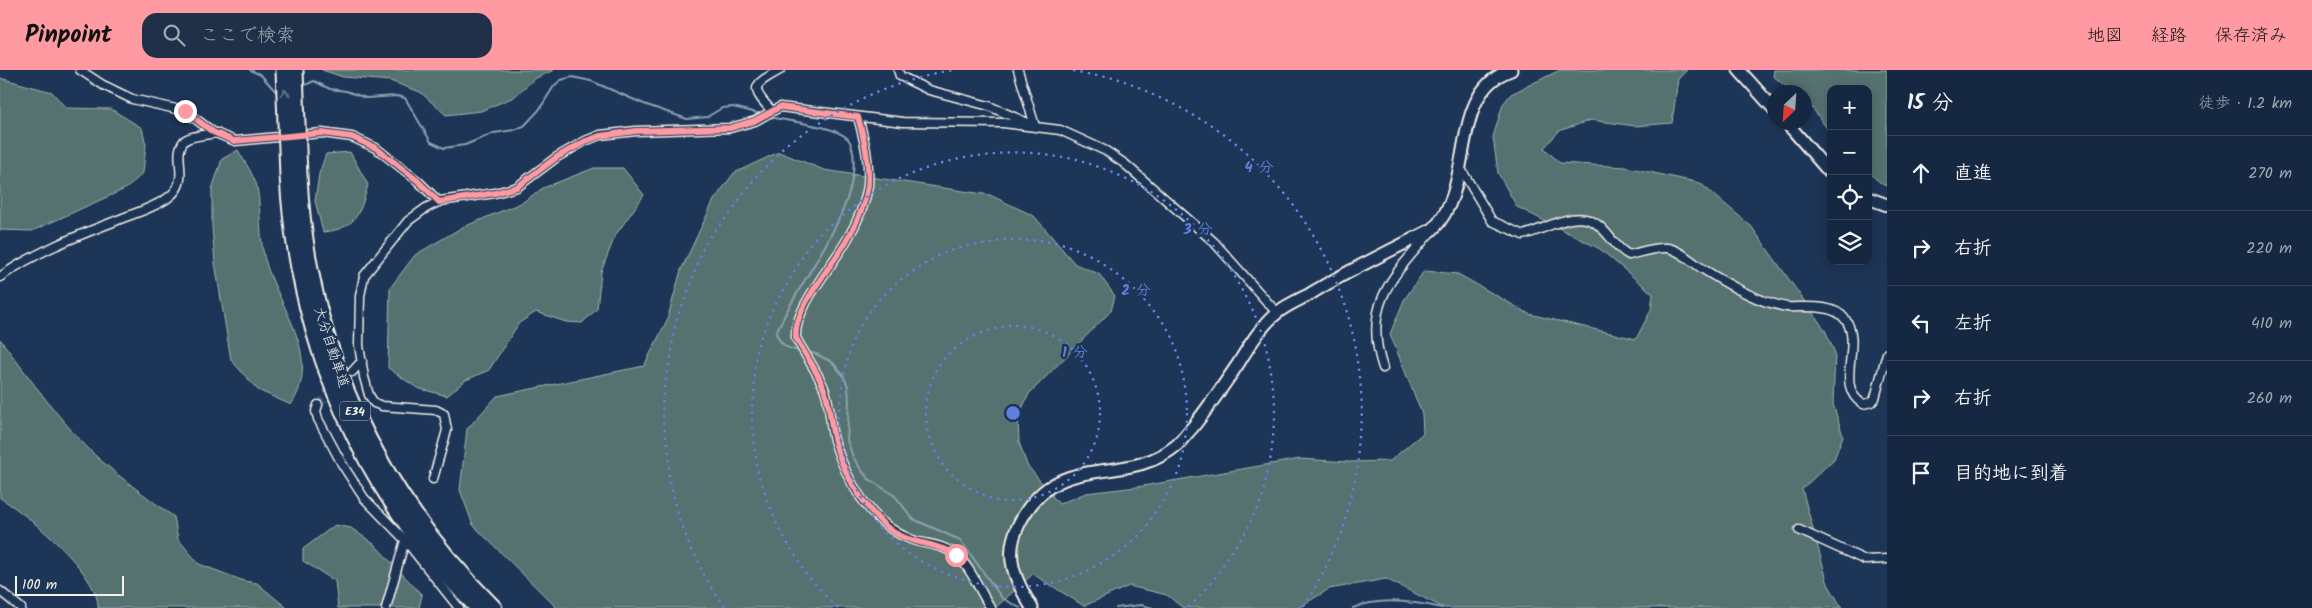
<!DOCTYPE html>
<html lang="ja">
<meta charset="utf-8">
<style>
body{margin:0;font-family:Kalam,"Klee One",sans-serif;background:#1f3048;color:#f1f3f6}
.controls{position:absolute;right:15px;top:15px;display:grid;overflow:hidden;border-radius:10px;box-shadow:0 2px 12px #0003}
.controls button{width:45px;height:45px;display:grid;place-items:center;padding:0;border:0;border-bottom:1px solid #35445a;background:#162841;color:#f1f3f6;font:25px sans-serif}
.compass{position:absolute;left:1767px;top:15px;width:45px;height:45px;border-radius:50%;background:#162841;box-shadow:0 2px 12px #0003;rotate:205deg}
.scale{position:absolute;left:15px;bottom:12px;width:109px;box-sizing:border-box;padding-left:5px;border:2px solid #f4f1e8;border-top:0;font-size:14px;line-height:18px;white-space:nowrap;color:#f4f1e8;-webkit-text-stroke:4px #1d3557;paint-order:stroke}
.stop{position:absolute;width:15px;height:15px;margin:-11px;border:4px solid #ff9aa2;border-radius:50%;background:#fff}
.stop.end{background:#ff9aa2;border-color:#fff;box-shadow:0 1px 5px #0008}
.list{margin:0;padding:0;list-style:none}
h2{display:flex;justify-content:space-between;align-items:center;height:65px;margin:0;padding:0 20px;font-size:21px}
h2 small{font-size:16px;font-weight:400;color:#9ea6b1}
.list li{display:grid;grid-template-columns:32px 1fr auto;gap:15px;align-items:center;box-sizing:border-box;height:75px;padding:0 20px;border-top:1px solid #35445a}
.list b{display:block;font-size:19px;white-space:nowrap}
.list em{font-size:16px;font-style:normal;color:#9ea6b1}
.icon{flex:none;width:28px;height:28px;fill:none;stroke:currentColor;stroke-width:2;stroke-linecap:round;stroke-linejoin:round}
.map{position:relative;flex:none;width:1887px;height:538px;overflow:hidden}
header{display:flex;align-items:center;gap:30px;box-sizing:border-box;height:70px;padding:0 25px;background:#ff9aa2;color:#111}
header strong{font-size:24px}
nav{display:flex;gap:28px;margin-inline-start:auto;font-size:18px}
.search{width:350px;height:45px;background:#1f3048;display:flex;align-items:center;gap:12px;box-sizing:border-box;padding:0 18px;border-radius:15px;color:#9ea6b1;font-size:19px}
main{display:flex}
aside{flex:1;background:#162841}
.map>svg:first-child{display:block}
.green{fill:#57726f;stroke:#a6b2ac}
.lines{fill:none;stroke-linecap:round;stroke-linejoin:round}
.stream{stroke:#8aa2b0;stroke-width:2}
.street-tunnel{stroke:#3d516d;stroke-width:8;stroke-dasharray:8 4;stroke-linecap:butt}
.street-casing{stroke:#f4f1e8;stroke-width:11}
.secondary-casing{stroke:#f4f1e8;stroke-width:15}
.highway-casing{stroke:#f4f1e8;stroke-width:19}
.street{stroke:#1d3557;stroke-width:8}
.secondary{stroke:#1d3557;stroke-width:11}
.highway{stroke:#1d3557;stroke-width:15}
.highway-bridge-casing{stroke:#f4f1e8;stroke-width:19;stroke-linecap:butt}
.highway-bridge{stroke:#1d3557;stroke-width:15}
.oneway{stroke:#68778a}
.route{stroke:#ff9aa2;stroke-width:6}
.ring{fill:none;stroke:#5e7fdd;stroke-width:2.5;stroke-dasharray:2.5 5}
.labels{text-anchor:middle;stroke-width:5;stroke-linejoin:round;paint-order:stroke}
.shield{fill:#1d3557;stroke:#b4b9bc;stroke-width:1}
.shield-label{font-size:12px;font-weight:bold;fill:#f4f1e8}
.street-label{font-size:14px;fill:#f4f1e8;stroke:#1d3557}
.centre{fill:#5e7fdd;stroke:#1d3557;stroke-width:2.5}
.ring-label{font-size:15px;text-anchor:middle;font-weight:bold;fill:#5e7fdd;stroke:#1d3557;stroke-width:5;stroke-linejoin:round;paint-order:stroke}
</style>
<header>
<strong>Pinpoint</strong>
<div class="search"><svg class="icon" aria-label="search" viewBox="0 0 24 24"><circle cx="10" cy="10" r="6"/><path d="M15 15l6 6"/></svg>ここで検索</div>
<nav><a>地図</a><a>経路</a><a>保存済み</a></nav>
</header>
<main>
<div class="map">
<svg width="1887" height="538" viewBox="0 0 1887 538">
<rect width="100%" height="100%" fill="#1d3557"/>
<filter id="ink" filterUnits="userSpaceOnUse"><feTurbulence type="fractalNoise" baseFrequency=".02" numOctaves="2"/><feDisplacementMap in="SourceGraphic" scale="10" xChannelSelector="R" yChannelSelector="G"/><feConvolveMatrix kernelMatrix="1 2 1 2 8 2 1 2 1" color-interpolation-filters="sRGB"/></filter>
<g filter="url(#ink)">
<!-- green -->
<path class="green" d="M322 0H554L534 9 514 27 481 41 446 45 420 22 390 11 343 7Z
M1560 0H1687L1678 9 1672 53 1635 56 1591 50 1559 61 1544 78 1560 93 1626 97 1700 113 1751 156 1825 260 1835 283 1833 334 1843 366 1834 389 1802 419 1828 514 1842 538H1444L1386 509 1329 519 1298 538H1183L1167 525 1129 516 1084 536 1033 504 995 538H557L473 455 460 420 467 359 497 326 644 296 667 250 681 200 714 130 734 103 779 82 824 100 990 125 1034 146 1075 194 1099 204 1115 226 1111 241 1029 324 1018 347 1019 372 1027 395 1059 434 1086 423 1137 417 1300 389 1348 392 1390 391 1423 363 1422 344 1390 264 1404 230 1424 201 1458 204 1529 244 1636 269 1651 240 1653 224 1600 179 1517 137 1498 103 1493 67 1503 34 1511 24Z
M1774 0H1887V116L1882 114 1868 102V19H1831V64L1805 28 1804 22C1791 22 1783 14 1773 6Z
M0 8 52 22 66 38 111 39 142 58 146 75 143 103 127 118 32 161 0 160Z
M238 80C244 91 254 105 257 117 262 143 258 171 267 196 282 241 322 288 291 335L258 320 231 290 215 193 212 157V119L222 89Z
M350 82 368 115C360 144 356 159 323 162L315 131 319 104 326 84Z
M594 98H623L644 125 615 166 601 202 597 239 582 253 566 252 536 242 519 253 489 300 466 310 447 326 417 318 388 298 390 218 415 185 461 158 523 132 543 118Z
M0 269C31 310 61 353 98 388 122 409 148 428 174 447L178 469 199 494 244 511 257 513 287 538H98C100 504 27 444 0 428Z
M335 455 351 458 374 474 422 525 419 538H338L335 511 303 491V479Z"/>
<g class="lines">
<!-- stream -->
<path class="stream" d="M250 0 261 5 278 24
M303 16 314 11 330 19 346 21 366 28 397 26 405 28 431 72 444 78 465 75 494 63 514 60 524 56 539 40 554 16 561 10 572 7 591 11 644 34 687 49 707 47 722 38 733 37 761 44
M770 47C790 52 832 55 847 68 851 71 852 78 853 82 861 140 798 211 776 263 781 275 786 279 800 281
M807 282 816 284 832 292 843 305 848 316 849 333 847 370 853 387 862 401 869 409 895 426 913 449 960 470 1002 528 1020 538
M1116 538 1141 535 1153 538
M1353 538C1379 527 1416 532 1442 538"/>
<!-- street-tunnel -->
<path class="street-tunnel" d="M318 335 335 319"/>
<defs>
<path id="street" d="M80 0 103 15 132 29 185 41 213 62 235 71 322 63 352 67 376 78 418 111 439 132
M898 0 900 6 929 20 989 36 1030 54
M1018 0 1035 56
M772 41C749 17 753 15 780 0
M858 47C864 69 870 92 868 115 866 132 857 153 848 168 834 194 793 239 796 268 805 285 817 301 824 318 831 334 829 353 834 370 842 396 855 423 873 443 884 455 895 463 910 469 925 475 943 474 956 485 972 498 979 521 991 538
M1461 99 1492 151 1523 165C1545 160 1577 137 1598 155 1610 164 1615 178 1629 185 1641 182 1654 177 1667 178 1679 179 1693 193 1703 199 1722 211 1743 223 1764 231 1772 233 1779 236 1787 237 1804 238 1833 233 1845 249 1864 273 1833 317 1863 334L1872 332 1875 328 1887 283
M0 207C34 183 74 167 113 152 131 144 153 139 169 127 192 110 171 86 184 71 190 65 208 65 217 63
M1383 298C1362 235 1392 207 1430 163
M352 302 362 291
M318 335 316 341 318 349 342 394 364 428 405 470 459 538
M433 409 447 360 444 344 436 340 382 336 374 333 369 325 364 307 359 275 360 226 364 206 408 151 426 138 440 131 495 123 517 117 557 87 585 71 600 65 636 61 730 58 755 51 780 37 903 52 1003 53 1060 60 1106 81 1125 94 1214 172 1277 243
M1799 460 1865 490 1887 489
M0 521 21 538
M386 538 405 470"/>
<path id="secondary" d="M1739 0 1774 39
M1786 52 1831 104
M1868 128 1887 135
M1032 538C1015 510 1003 486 1019 454 1058 376 1123 420 1177 375 1182 370 1187 363 1192 358 1209 337 1223 316 1238 294 1249 276 1261 256 1277 243 1286 235 1299 230 1310 224 1349 200 1392 180 1433 159 1477 116 1447 22 1511 0"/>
<path id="highway" d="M288 106C297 270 361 422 478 538
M299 106C307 273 375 421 494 538"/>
</defs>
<!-- street casing -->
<use href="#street" class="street-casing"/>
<!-- secondary casing -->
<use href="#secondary" class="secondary-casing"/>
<!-- highway casing -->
<use href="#highway" class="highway-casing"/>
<!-- street -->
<use href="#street" class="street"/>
<!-- secondary -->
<use href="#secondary" class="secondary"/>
<!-- highway -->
<use href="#highway" class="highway"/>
<defs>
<path id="highway-bridge" d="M284 0 288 106
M295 0 299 106"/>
</defs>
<!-- highway-bridge casing -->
<use href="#highway-bridge" class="highway-bridge-casing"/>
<!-- highway-bridge -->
<use href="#highway-bridge" class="highway-bridge"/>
</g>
<!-- one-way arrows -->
<defs><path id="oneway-chevron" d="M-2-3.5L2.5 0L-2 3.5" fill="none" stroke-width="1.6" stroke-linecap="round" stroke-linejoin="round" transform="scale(1.25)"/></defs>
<use class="oneway" href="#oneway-chevron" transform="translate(285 23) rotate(-92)"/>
</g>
<g class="lines" filter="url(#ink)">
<!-- route -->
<path class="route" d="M185 41 213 62 234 71 322 63 352 67 376 78 418 111 439 132 495 123 517 117 557 87 586 71 600 66 636 61 730 58 754 51 780 37 858 47C864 69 870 92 868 115 866 132 857 153 848 168 835 193 792 239 796 268 805 285 818 301 824 319 830 334 830 351 834 368 841 400 863 437 889 459 908 474 936 472 956 485"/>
</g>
<!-- distance rings -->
<g class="ring">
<circle cx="1013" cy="343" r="87"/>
<circle cx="1013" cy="343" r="174"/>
<path d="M838 537A261 261 0 1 1 1188 537"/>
<path d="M724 538A348 348 0 0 1 953 0M1073 0A348 348 0 0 1 1302 538"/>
</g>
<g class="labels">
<!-- shield labels -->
<rect class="shield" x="340" y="331.5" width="30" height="19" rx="4"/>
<g class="shield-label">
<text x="355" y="345">E34</text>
</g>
<!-- street labels -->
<g class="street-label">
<text transform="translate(332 277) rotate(72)" y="5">大分自動車道</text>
</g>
</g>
<circle cx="1013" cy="343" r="8" class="centre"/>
<g class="ring-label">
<text x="1259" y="102">4 分</text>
<text x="1198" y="164">3 分</text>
<text x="1136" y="225">2 分</text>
<text x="1075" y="287">1 分</text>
</g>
</svg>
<div class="controls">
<button>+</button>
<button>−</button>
<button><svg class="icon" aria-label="locate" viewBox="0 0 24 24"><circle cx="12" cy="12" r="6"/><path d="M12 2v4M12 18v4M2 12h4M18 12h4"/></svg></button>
<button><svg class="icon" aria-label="layers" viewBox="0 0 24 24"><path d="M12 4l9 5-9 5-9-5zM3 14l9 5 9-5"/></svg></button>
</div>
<svg class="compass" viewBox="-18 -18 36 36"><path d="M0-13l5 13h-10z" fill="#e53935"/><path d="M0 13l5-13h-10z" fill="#9ea6b1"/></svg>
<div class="scale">100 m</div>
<div class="stop" style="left:956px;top:485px"></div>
<div class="stop end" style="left:185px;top:41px"></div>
</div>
<aside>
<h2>15 分<small>徒歩 · 1.2 km</small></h2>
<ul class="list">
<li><svg class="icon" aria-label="ahead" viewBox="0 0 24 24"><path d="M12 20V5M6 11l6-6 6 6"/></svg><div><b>直進</b></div><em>270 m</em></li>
<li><svg class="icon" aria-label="right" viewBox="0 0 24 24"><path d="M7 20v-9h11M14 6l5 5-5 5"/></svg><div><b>右折</b></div><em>220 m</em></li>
<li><svg class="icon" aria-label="left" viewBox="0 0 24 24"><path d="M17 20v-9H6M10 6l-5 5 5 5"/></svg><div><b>左折</b></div><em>410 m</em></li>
<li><svg class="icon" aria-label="right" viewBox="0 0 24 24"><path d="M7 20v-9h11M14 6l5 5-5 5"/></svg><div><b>右折</b></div><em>260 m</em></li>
<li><svg class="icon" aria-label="arrive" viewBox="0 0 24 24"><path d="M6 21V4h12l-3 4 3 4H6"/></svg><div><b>目的地に到着</b></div></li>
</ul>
</aside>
</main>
